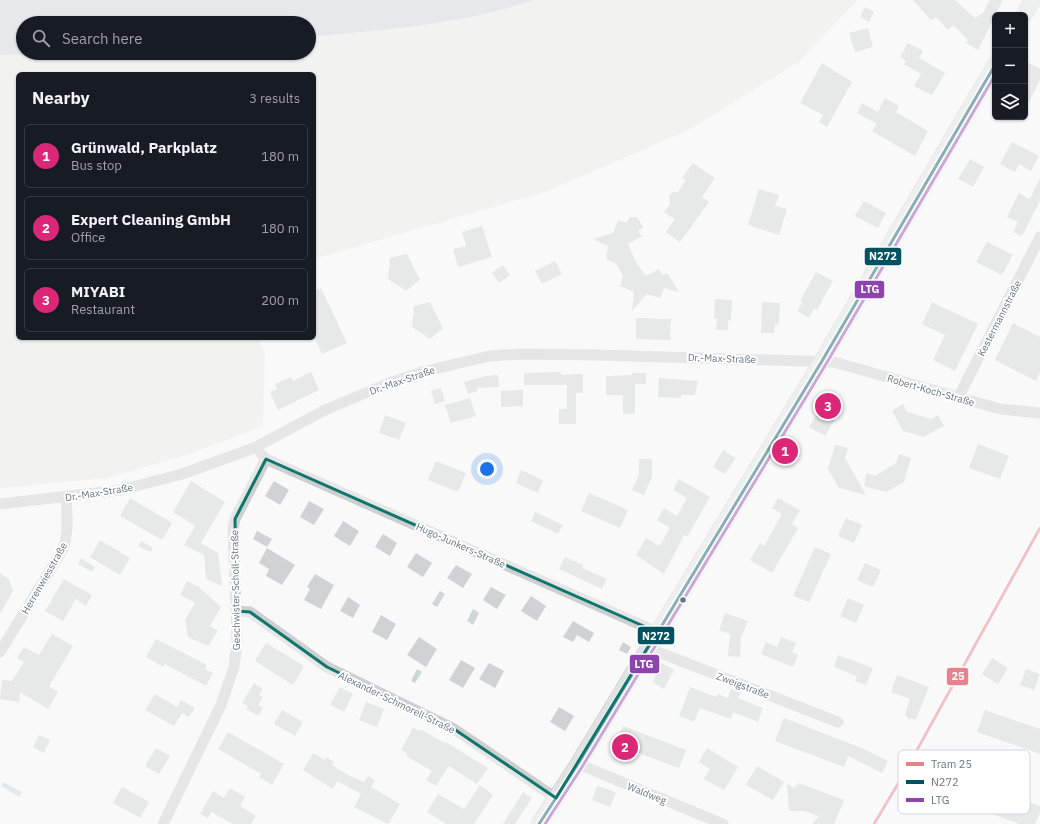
<!DOCTYPE html>
<meta charset="utf-8">
<style>
body{margin:0;font-family:"IBM Plex Sans",sans-serif;background:#242831;color:#f1f3f6}
.controls{position:absolute;right:12px;top:12px;display:grid;overflow:hidden;border-radius:6px;box-shadow:0 1px 3px #0004}
.controls button{width:36px;height:36px;display:grid;place-items:center;padding:0;border:0;border-bottom:1px solid #363941;background:#171b24;color:#f1f3f6;font:20px sans-serif}
.you{position:absolute;left:487px;top:469px;width:14px;height:14px;margin:-10px;border:3px solid #fff;border-radius:50%;background:#1a73e8;box-shadow:0 0 0 6px #1a73e833}
.badge{display:grid;place-items:center;width:26px;height:26px;border-radius:50%;background:#db2777;color:#fff;font-size:13px;font-weight:700}
.pin{position:absolute;translate:-50% -50%;border:2px solid #fff;box-shadow:0 1px 4px #0006}
.list{margin:0;padding:0;list-style:none}
h2{display:flex;justify-content:space-between;align-items:center;height:52px;margin:0;padding:0 16px;font-size:17px}
h2 small{font-size:13px;font-weight:400;color:#9ea1a6}
.list li{display:grid;grid-template-columns:26px 1fr auto;gap:12px;align-items:center;box-sizing:border-box;height:64px;margin:0 8px 8px;padding:0 8px;border:1px solid #363941;border-radius:6px}
.list b{display:block;font-size:15px;white-space:nowrap}
.list p{margin:0;font-size:13px;white-space:nowrap;color:#9ea1a6}
.list em{font-size:13px;font-style:normal;color:#9ea1a6}
.icon{flex:none;width:22px;height:22px;fill:none;stroke:currentColor;stroke-width:2;stroke-linecap:round;stroke-linejoin:round}
.map{position:relative;flex:none;width:1040px;height:824px;overflow:hidden}
.search{position:absolute;background:#171b24;box-shadow:0 1px 3px #0004;left:16px;top:16px;width:300px;height:44px;display:flex;align-items:center;gap:10px;box-sizing:border-box;padding:0 14px;border-radius:22px;color:#9ea1a6;font-size:15px}
.panel{position:absolute;background:#171b24;box-shadow:0 1px 3px #0004;left:16px;top:72px;width:300px;height:268px;border-radius:6px}
.map>svg:first-child{display:block}
.green{fill:#e8ebe6}
.water{fill:#ced6d9}
.building{fill:#d0d2d3}
.lines{fill:none;stroke-linecap:round;stroke-linejoin:round}
.secondary-casing{stroke:#d5d6d7;stroke-width:17}
.street{stroke:#cecfd0;stroke-width:11}
.secondary{stroke:#e1e2e2;stroke-width:15}
.bus-1-casing{stroke:#fff;stroke-width:6}
.bus-2-casing{stroke:#fff;stroke-width:6}
.bus-1{stroke:#005262;stroke-width:3}
.bus-2{stroke:#8e44ad;stroke-width:3}
.tram-1-casing{stroke:#fff;stroke-width:6}
.tram-1{stroke:#e6828c;stroke-width:3}
.marked{fill:none;stroke:#0f766e;stroke-width:3;stroke-linejoin:round}
.bus-dot{fill:#657683;stroke:#fff;stroke-width:1.5}
.labels{text-anchor:middle;stroke-width:4;stroke-linejoin:round;paint-order:stroke}
.street-label{font-size:10px;fill:#657683;stroke:#fff}
.key{fill:#fff;stroke:#d1d6da;stroke-width:1}
.key-label{font-size:11px;fill:#657683}
.line-badge{stroke:#fff;stroke-width:1.5}
.badge-label{font-size:11px;text-anchor:middle;font-weight:bold;fill:#fff}
</style>
<div class="map">
<svg width="1040" height="824" viewBox="0 0 1040 824">
<rect width="100%" height="100%" fill="#f9f9f9"/>
<!-- green -->
<path class="green" d="M534 0H857L799 62 689 130 545 192 314 259V74H18V338H259L265 355 263 426 187 455 107 478 0 488V55L309 53V37C384 30 462 25 534 0Z"/>
<!-- water -->
<path class="water" d="M0 0H534C462 25 384 30 309 37V23H23V53H153L0 55Z
M141 541 152 547V551H148L138 546Z
M81 558 95 567 92 572 78 564Z
M440 591 445 594 437 607 432 604Z
M473 609 479 613 473 625 467 621Z
M417 669 422 672 415 683 411 681Z
M4 782 22 792 19 797 1 786Z"/>
<!-- building -->
<path class="building" d="M913 0H955L975 18 983 13 990 0H1003L978 50 966 43 968 40 954 25 948 30 936 17 931 20Z
M865 7 874 12 869 22 860 17Z
M868 28 873 47 855 52 849 33Z
M908 43 923 51 919 58 945 73 932 95 914 86 921 74 904 64 906 61 900 57Z
M1025 61 1040 69V80L1025 110Z
M822 63 852 82 827 127 819 122 823 115 800 103Z
M885 98 899 106 896 112 928 131 915 156 872 131 877 124 857 113 862 103 878 112Z
M1012 142 1039 156 1031 171 1019 164 1015 172 1000 164Z
M970 159 984 167 973 187 958 179Z
M693 163 715 178 702 197 709 202 680 242 666 232 675 219 664 212 670 204 669 196 673 192H678L686 180 682 178Z
M1040 178V201L1022 236 1013 232 1018 222 1007 217 1019 193 1030 199Z
M759 189 779 195 775 206 787 209 779 235 748 225Z
M864 201 886 213 878 228 855 216Z
M630 217H637L643 227 638 231 642 236 628 244 636 262 646 276 659 269 663 275 667 273 679 292 664 288 660 298 647 294 632 311 634 292 621 286 623 275 616 264 606 259 608 246 593 239 613 233 618 220 627 223Z
M482 226 492 257 458 267 453 249 466 246 462 232Z
M987 242 1013 255 1002 275 976 262Z
M407 254 420 280 406 291 388 279 390 258Z
M555 261 562 274 542 284 535 271Z
M503 265 510 275 499 283 492 273Z
M816 272 833 281 817 310 814 308 809 318 797 311 802 302 800 301Z
M321 288 347 343 322 354 314 337V291Z
M715 299 732 300 731 321 728 320V330H716L717 319H714Z
M430 302 443 328 430 339 412 327 414 306Z
M762 302 780 303 779 325 775 324 774 333H761Z
M932 302 978 324 955 371 933 360 945 335 922 324Z
M636 318 671 319 670 340 636 339Z
M1013 323 1040 337V372L1036 381 995 360Z
M311 372 319 390 278 410 270 392 277 389 275 384 291 377 293 381Z
M561 372V375L583 374V393H576V424H559V409H567V385H524V373Z
M632 373H646V384H635V414H623V395H606V376L632 375Z
M498 375 499 387 477 388 478 391 468 394 464 382 485 376Z
M659 378 698 381 695 395H681V398L658 397Z
M441 388 445 401 435 404 431 391Z
M523 390V406L501 407V391Z
M827 397 843 406 825 436 809 427Z
M470 398 476 416 451 423 445 405Z
M903 404 907 412 931 419 938 415 944 426 923 437 903 431 892 411Z
M385 415 406 423 399 440 379 433Z
M978 444 1009 456 1000 479 969 468Z
M835 445 848 448 845 458 866 495 839 488 828 469Z
M723 450 736 458 725 474 713 467Z
M899 454 911 458 904 482 886 492 864 486 867 473 875 476 886 469 896 463Z
M639 459H652V477L644 495 632 490 639 475Z
M436 461 466 473 458 492 428 480Z
M521 470 543 480 538 493 516 483Z
M679 479 710 497 687 537 684 535 664 574 636 555 646 538 659 546 670 528 657 520 664 508 677 516 687 498 673 490Z
M191 481 225 502 201 543 218 553 222 586 206 579 204 555 184 545 195 526 173 512Z
M274 481 289 490 280 505 265 496Z
M589 493 628 510 620 528 581 511Z
M130 498 172 523 162 540 120 516Z
M778 498 800 510 792 524 798 528 772 573 750 560 760 543 764 546 782 514 772 508Z
M309 501 324 509 314 525 300 517Z
M535 512 563 525 558 534 531 521Z
M846 518 862 525 854 543 838 536Z
M343 521 359 531 350 546 334 536Z
M257 531 272 539 267 547 253 539Z
M383 534 397 543 390 556 375 547Z
M100 540 130 558 120 575 90 557Z
M815 547 831 554 809 602 793 596Z
M267 548 295 565 282 585 266 576 269 569 259 563Z
M416 553 432 563 423 577 407 567Z
M565 557 583 565 582 568 607 579 602 589 559 569Z
M865 563 881 570 873 587 857 580Z
M456 565 472 574 463 588 447 578Z
M0 573 9 579 13 591 0 614Z
M315 574 334 585 321 609 304 600 310 589 307 587Z
M64 579 92 595 86 606 76 599 63 621 45 611Z
M187 581 199 587 221 607 210 626 218 631 208 646 188 637 185 620 195 603 180 595Z
M491 587 506 595 497 609 483 600Z
M531 596 546 606 537 621 521 611Z
M348 597 360 605 353 618 340 611Z
M848 598 864 605 856 623 840 616Z
M725 613 748 621 741 638 740 657 728 656 730 634 719 630Z
M381 615 396 624 387 640 372 632Z
M573 621 594 633 589 642 577 635 573 642 563 637Z
M52 634 73 646 49 686 58 692 48 709 20 692 19 702 0 699 2 680 12 681 24 662 17 658 24 647 39 655Z
M419 637 437 649 426 667 407 655Z
M781 637 796 643 792 652 798 655 793 667 761 654 766 642 777 647Z
M156 639 207 665 205 669 213 673 206 686 165 664 163 667 146 657Z
M623 642 631 647 627 654 619 650Z
M266 643 304 666 293 685 255 661Z
M838 655 873 668 866 685 855 681 857 676 834 667Z
M992 658 1008 668 998 684 982 674Z
M461 660 475 668 463 688 449 680Z
M489 663 504 671 495 688 479 679Z
M662 663 674 670 664 689 652 682Z
M1026 669 1040 674 1034 690 1020 685Z
M897 675 929 687 916 719H909L905 715 910 699 891 692Z
M254 683 263 689 259 695 263 697 258 705 263 708 258 716 246 709 248 706 242 703Z
M340 687 353 694 344 712 330 705Z
M690 687 716 697 718 694 728 698 731 689 741 692 738 698 763 708 758 722 733 712 731 719 700 708 694 722 679 716Z
M155 694 177 707 181 700 195 708 189 717 182 713 174 726 145 710Z
M366 702 384 709 377 727 359 720Z
M559 707 574 716 565 731 550 722Z
M282 710 303 722 295 736 274 724Z
M985 710 1040 729V754L977 732Z
M784 718 864 749 888 761 882 773 848 756 844 767 775 741Z
M623 726 686 750 679 768 616 745Z
M413 728 419 731 420 729 445 743 446 742 488 768 477 784 449 766 436 786 426 780 432 771 406 756 407 753 401 750Z
M228 732 284 764 272 785 259 777 261 774 218 749Z
M39 735 50 740 44 753 33 747Z
M156 748 170 756 159 774 145 766Z
M707 748 738 767 724 790 704 779 710 769 699 762Z
M313 753 325 760 326 757 334 762 332 765 352 777 364 782 368 776 375 780 371 787 400 804 388 824 354 807 361 794 337 781 333 789 303 770Z
M757 766 784 782 773 800 746 785Z
M799 783 844 800 834 824H812L819 816 804 811H789L787 784 794 788Z
M480 785 493 795 474 824H446L427 812 438 794 464 809Z
M597 786 616 792 610 807 592 800Z
M122 787 149 802 140 818 113 803Z
M230 788 245 797 240 806 256 816 251 824H232L212 812 208 818 200 814 213 791 224 798Z
M998 790 1040 806V812L1035 824H1019L990 813Z
M523 792 532 798 515 824H503Z"/>
<g class="lines">
<defs>
<path id="secondary" d="M1024 15 1033 0
M539 824 578 764 822 361 995 65"/>
</defs>
<!-- secondary casing -->
<use href="#secondary" class="secondary-casing"/>
<!-- street -->
<path class="street" d="M958 398 1040 237
M266 459 657 632
M0 504 121 490 182 474 254 448 325 410 389 383 422 372 489 356 524 354 598 355 834 362 1000 409 1040 413
M236 611 250 612 327 667 454 729 556 798
M648 648 838 722
M0 652 63 549C69 532 67 515 66 497
M578 764 723 824
M163 824 221 705 234 667 237 643 233 528 235 519 266 459 261 454"/>
<!-- secondary -->
<use href="#secondary" class="secondary"/>
<defs>
<path id="bus-1" d="M539 824 578 764 822 361 995 65"/>
<path id="bus-2" d="M545 824 582 767 826 364 995 75"/>
</defs>
<!-- bus-1 casing -->
<use href="#bus-1" class="bus-1-casing"/>
<!-- bus-2 casing -->
<use href="#bus-2" class="bus-2-casing"/>
<!-- bus-1 -->
<use href="#bus-1" class="bus-1"/>
<!-- bus-2 -->
<use href="#bus-2" class="bus-2"/>
<defs>
<path id="tram-1" d="M874 824 902 777 1040 528"/>
</defs>
<!-- tram-1 casing -->
<use href="#tram-1" class="tram-1-casing"/>
<!-- tram-1 -->
<use href="#tram-1" class="tram-1"/>
</g>
<!-- marked area -->
<path d="M0 0H1040V824H0ZM266 459 657 632 556 798 454 729 327 667 250 612 236 611 235 519Z" fill="#f9f9f9" fill-opacity=".55" fill-rule="evenodd"/>
<path class="marked" d="M266 459 657 632 556 798 454 729 327 667 250 612 236 611 235 519Z"/>
<!-- markers -->
<circle class="bus-dot" cx="683" cy="600" r="3.5"/>
<g class="labels">
<!-- street labels -->
<g class="street-label">
<text transform="translate(999 318) rotate(-63)" y="4">Kestermannstraße</text>
<text transform="translate(722 358) rotate(2)" y="4">Dr.-Max-Straße</text>
<text transform="translate(402 380) rotate(-19)" y="4">Dr.-Max-Straße</text>
<text transform="translate(931 390) rotate(16)" y="4">Robert-Koch-Straße</text>
<text transform="translate(99 492) rotate(-9)" y="4">Dr.-Max-Straße</text>
<text transform="translate(461 545) rotate(24)" y="4">Hugo-Junkers-Straße</text>
<text transform="translate(44 578) rotate(-60)" y="4">Herrenwiesstraße</text>
<text transform="translate(235 590) rotate(-91)" y="4">Geschwister-Scholl-Straße</text>
<text transform="translate(743 685) rotate(21)" y="4">Zweigstraße</text>
<text transform="translate(397 702) rotate(26)" y="4">Alexander-Schmorell-Straße</text>
<text transform="translate(647 793) rotate(22)" y="4">Waldweg</text>
</g>
</g>
<!-- legend -->
<rect x="898" y="750" width="132" height="64" rx="6" class="key"/>
<rect x="906" y="762" width="18" height="4" fill="#e6828c"/>
<rect x="906" y="780" width="18" height="4" fill="#005262"/>
<rect x="906" y="798" width="18" height="4" fill="#8e44ad"/>
<g class="key-label">
<text x="931" y="768">Tram 25</text>
<text x="931" y="786">N272</text>
<text x="931" y="804">LTG</text>
</g>
<g class="line-badge">
<rect x="864" y="247" width="38" height="19" rx="4" fill="#005262"/>
<rect x="854" y="280" width="31" height="19" rx="4" fill="#8e44ad"/>
<rect x="637" y="626" width="38" height="19" rx="4" fill="#005262"/>
<rect x="629" y="654" width="31" height="20" rx="4" fill="#8e44ad"/>
<rect x="946" y="667" width="23" height="19" rx="4" fill="#e6828c"/>
</g>
<g class="badge-label">
<text x="883" y="260">N272</text>
<text x="870" y="293">LTG</text>
<text x="656" y="640">N272</text>
<text x="644" y="668">LTG</text>
<text x="958" y="680">25</text>
</g>
</svg>
<div class="controls">
<button>+</button>
<button>−</button>
<button><svg class="icon" aria-label="layers" viewBox="0 0 24 24"><path d="M12 4l9 5-9 5-9-5zM3 14l9 5 9-5"/></svg></button>
</div>
<div class="you"></div>
<div class="pin badge" style="left:785px;top:451px">1</div>
<div class="pin badge" style="left:625px;top:747px">2</div>
<div class="pin badge" style="left:828px;top:406px">3</div>
<div class="search"><svg class="icon" aria-label="search" viewBox="0 0 24 24"><circle cx="10" cy="10" r="6"/><path d="M15 15l6 6"/></svg>Search here</div>
<section class="panel">
<h2>Nearby<small>3 results</small></h2>
<ul class="list">
<li><span class="badge">1</span><div><b>Grünwald, Parkplatz</b><p>Bus stop</p></div><em>180 m</em></li>
<li><span class="badge">2</span><div><b>Expert Cleaning GmbH</b><p>Office</p></div><em>180 m</em></li>
<li><span class="badge">3</span><div><b>MIYABI</b><p>Restaurant</p></div><em>200 m</em></li>
</ul>
</section>
</div>
